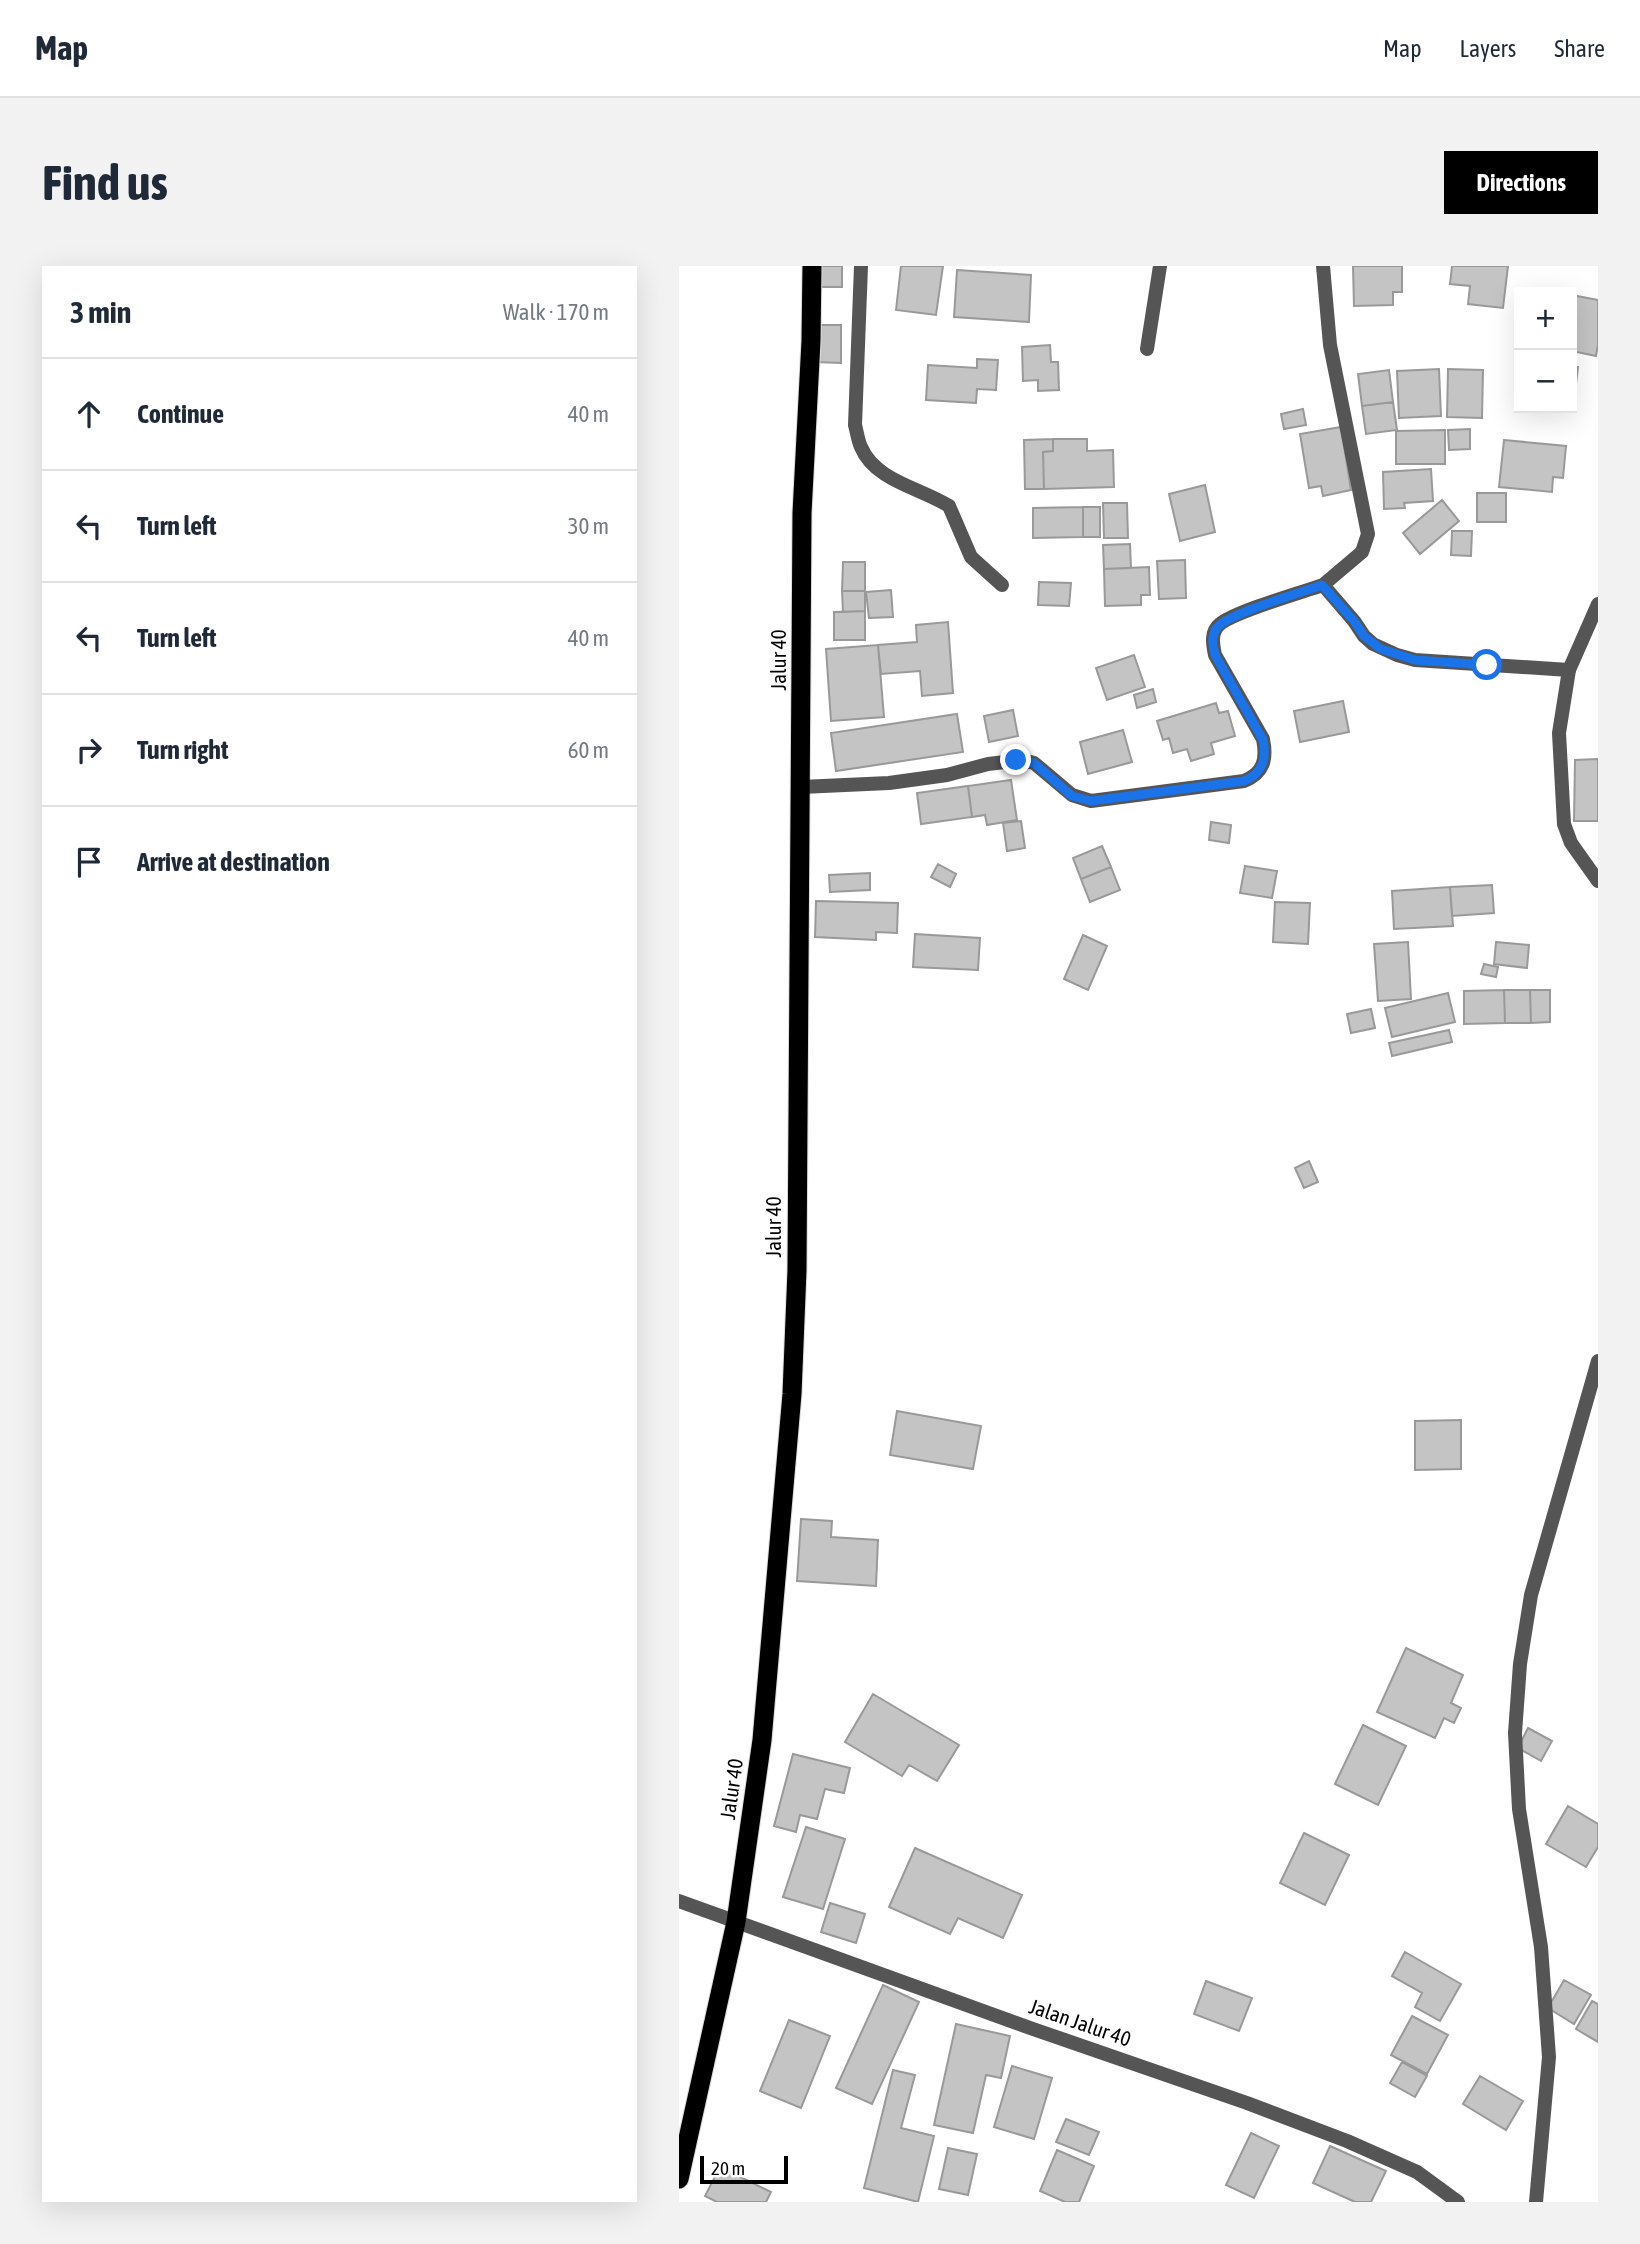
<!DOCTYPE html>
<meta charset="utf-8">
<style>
body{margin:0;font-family:"Asap Condensed",sans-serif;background:#f2f2f3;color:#1f2937}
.controls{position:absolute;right:21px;top:21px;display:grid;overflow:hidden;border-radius:0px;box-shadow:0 7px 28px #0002}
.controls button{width:63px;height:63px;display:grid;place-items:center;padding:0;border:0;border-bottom:2px solid #e0e1e3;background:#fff;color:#1f2937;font:35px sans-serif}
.scale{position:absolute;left:21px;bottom:18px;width:88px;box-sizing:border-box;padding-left:7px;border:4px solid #000;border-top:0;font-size:19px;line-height:24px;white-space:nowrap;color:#000;-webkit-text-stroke:5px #fff;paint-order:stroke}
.stop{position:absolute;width:21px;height:21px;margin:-16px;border:5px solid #1a73e8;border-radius:50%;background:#fff}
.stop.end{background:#1a73e8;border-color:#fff;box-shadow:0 2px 7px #0008}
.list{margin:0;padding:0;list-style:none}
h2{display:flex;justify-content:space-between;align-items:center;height:91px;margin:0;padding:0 28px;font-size:30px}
h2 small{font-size:23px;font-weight:400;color:#747a83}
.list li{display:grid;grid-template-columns:46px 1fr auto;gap:21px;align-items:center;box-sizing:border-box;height:112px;padding:0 28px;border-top:2px solid #e0e1e3}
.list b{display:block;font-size:26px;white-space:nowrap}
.list em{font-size:23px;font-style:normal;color:#747a83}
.icon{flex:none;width:38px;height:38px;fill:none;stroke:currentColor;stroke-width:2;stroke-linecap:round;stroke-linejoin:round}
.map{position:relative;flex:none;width:919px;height:1936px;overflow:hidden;border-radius:0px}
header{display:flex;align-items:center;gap:42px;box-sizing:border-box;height:98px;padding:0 35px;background:#fff;border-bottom:2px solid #e0e1e3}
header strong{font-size:33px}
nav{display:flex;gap:38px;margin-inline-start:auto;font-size:24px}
.intro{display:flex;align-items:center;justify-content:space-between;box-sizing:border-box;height:168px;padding:0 42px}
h1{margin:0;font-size:49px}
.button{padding:18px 32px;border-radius:0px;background:#000;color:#fff;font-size:24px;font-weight:700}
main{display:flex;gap:42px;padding:0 42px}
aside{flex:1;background:#fff;border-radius:0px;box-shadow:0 7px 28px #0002}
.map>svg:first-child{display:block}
.building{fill:#c4c4c4;stroke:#999;stroke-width:2}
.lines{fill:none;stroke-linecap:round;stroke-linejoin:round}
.trunk-casing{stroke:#dbdbdb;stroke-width:21}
.minor{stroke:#555;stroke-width:14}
.tertiary{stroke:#555;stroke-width:14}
.trunk{stroke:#000;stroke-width:19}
.route{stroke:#1a73e8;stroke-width:9}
.labels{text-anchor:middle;stroke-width:7;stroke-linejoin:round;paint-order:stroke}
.street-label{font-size:21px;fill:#000;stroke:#fff}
</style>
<header>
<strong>Map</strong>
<nav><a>Map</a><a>Layers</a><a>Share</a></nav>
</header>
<div class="intro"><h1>Find us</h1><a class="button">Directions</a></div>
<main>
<aside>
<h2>3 min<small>Walk · 170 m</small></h2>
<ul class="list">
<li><svg class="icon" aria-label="ahead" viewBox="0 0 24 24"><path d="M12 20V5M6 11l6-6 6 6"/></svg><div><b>Continue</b></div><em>40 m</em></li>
<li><svg class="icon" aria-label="left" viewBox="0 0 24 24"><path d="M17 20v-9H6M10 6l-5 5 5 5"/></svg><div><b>Turn left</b></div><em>30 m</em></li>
<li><svg class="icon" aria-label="left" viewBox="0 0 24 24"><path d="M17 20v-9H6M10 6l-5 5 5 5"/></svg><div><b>Turn left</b></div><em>40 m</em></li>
<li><svg class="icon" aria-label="right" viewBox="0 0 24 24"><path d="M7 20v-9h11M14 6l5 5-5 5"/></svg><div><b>Turn right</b></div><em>60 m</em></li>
<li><svg class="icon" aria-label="arrive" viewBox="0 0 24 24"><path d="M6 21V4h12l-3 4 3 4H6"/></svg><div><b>Arrive at destination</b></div></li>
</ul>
</aside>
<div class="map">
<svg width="919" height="1936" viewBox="0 0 919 1936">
<rect width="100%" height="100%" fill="#fff"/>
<!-- building -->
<path class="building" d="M135 0H163V21H135Z
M222 0H264L257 49 217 44Z
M674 0H723V26H714V39L675 40Z
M773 0H829L824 42 789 38 791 20 771 18Z
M278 4 352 9 350 56 275 51Z
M893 29 919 34V79L917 90 893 85Z
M136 59H162V97L135 96Z
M371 79 372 96H379L380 124 359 125V114L344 115 343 81Z
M298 93 319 94 317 124 298 123 297 137 247 134 249 99 298 102Z
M840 98V138H836Z
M893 100 899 101 894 143 877 142H893Z
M760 103 762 150 720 152 718 105Z
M769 103 804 104 803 152 768 151Z
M710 104 714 136 683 140 679 108Z
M714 136 718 164 687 168 683 140Z
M624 143 627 159 605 163 602 148Z
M662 161 672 224 644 230 642 220 630 222 621 168Z
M791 163V183L770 184 769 164Z
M766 164V198H717V165Z
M374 173H408V185L434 184 435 221 365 223 364 186 374 185Z
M374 173V185L364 186 365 223H346L345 174Z
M825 174 887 180 884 212 874 211 873 226 820 221Z
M752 203 754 235 725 237 726 242 705 243 704 206Z
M526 219 536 266 501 275 490 228Z
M798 227H827V256H798Z
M763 234 780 255 741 288 724 267Z
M424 237H448L449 272H425Z
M404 241V271L354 272V242Z
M404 241H421V271H404Z
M773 265H793L792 290 772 289Z
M451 278 452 302 425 303 424 279Z
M506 294 507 332 480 333 478 295Z
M164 296H186V325H163Z
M470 301 471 329H462V339L426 340 425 303Z
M360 316 392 317 390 340 359 339Z
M212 324 214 351 190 352 187 326Z
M163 325H186V345L164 346Z
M186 345V374H155V346Z
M269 356 274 427 243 430 241 405 202 408 199 379 238 376 237 359Z
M199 379 205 451 152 455 147 383Z
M455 389 466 421 428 434 417 402Z
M474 423 477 436 458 442 455 429Z
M664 435 670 466 621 476 615 445Z
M537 437 540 447 549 445 556 470 532 477 535 488 512 495 508 483 494 487 490 472 484 474 478 455Z
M334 444 339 470 310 476 305 450Z
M278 448 284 486 157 505 152 467Z
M444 464 453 496 409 508 401 476Z
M919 493V555H895L896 494Z
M332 514 338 554 308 559 306 549 293 551 289 520Z
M289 520 293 551 242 558 238 527Z
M342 555 346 582 328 585 324 557Z
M532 556 552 559 550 577 530 574Z
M423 580 432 601 402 613 394 592Z
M259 598 277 608 271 621 252 611Z
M566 600 598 605 593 632 561 627Z
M432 601 441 624 411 636 402 613Z
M191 607V624L151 626 150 609Z
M813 619 815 647 773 650 771 621Z
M771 621 774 660 715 663 713 625Z
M137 635 219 637 218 667 197 666V674L136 671Z
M596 636 631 637 629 678 594 676Z
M236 668 301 672 299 704 234 701Z
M404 669 428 680 409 724 385 713Z
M729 676 732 733 699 735 695 678Z
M817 676 850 679 848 702 815 698Z
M805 698 819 701 817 711 802 708Z
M825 724 826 757 785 758V725Z
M825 724H851L852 757H826Z
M851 724H871V756L852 757Z
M769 727 776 756 713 771 706 742Z
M692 743 696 762 672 767 668 748Z
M770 764 773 776 713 790 710 777Z
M630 895 639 916 625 922 616 902Z
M218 1145 302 1160 294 1203 211 1189Z
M782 1154V1203L736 1204V1155Z
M122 1253 153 1255 152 1271 199 1274 197 1320 118 1315Z
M727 1382 784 1409 772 1437 782 1442 775 1457 765 1452 756 1472 698 1446Z
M194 1428 280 1479 258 1515 230 1499 223 1510 166 1476Z
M684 1459 727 1480 699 1539 656 1518Z
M849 1462 873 1475 862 1495 839 1482Z
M114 1488 171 1502 165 1527 146 1523 138 1553 121 1549 117 1566 95 1560Z
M889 1540 919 1558V1581L907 1601 867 1578Z
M127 1561 166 1573 144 1643 104 1631Z
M625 1567 670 1589 646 1639 601 1617Z
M236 1582 343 1629 324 1672 279 1652 271 1668 210 1641Z
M151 1637 186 1648 177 1677 142 1666Z
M726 1686 782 1718 761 1755 736 1741 743 1727 713 1710Z
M885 1714 912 1729 895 1758 869 1742Z
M527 1715 573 1732 560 1765 515 1748Z
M204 1719 240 1736 193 1838 157 1822Z
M913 1735 919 1738V1776L897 1763Z
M733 1750 769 1769 748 1808 712 1789Z
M110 1754 151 1770 122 1842 81 1825Z
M277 1758 331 1770 322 1812 307 1809 294 1867 255 1859Z
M723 1796 748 1810 736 1831 711 1817Z
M333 1800 373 1812 355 1873 315 1861Z
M214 1804 236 1809 222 1862 255 1870 239 1936 185 1922Z
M801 1810 844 1835 827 1864 784 1838Z
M387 1853 420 1866 410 1889 377 1876Z
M572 1867 600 1880 575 1932 547 1919Z
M651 1880 707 1905 692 1936H676L634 1917Z
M269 1882 298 1888 289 1929 260 1923Z
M378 1884 415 1900 400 1936H386L361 1925Z
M41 1901 92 1926 87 1936H38L26 1930Z"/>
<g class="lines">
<defs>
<path id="trunk" d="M0 1913 57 1656 83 1474 113 1128 118 1004 123 247 132 75 133 0"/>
</defs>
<!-- trunk casing -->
<use href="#trunk" class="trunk-casing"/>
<!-- minor -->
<path class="minor" d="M182 0 176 159C178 166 179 175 182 181 196 215 242 222 270 240L292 291 323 319
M468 83 481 0
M644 319 683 286 689 268 651 79 644 0
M122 521 210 517 268 509 309 498 344 494 355 497 393 529 412 535 565 515C585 507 588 493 584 473L536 389C534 379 531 366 541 358 557 345 621 327 644 319L675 355 685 370 694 378 718 389 736 394 890 404
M0 1635 354 1763 568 1837 668 1875 738 1906 779 1936"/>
<!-- tertiary -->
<path class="tertiary" d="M919 338 890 404 880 467 885 558 892 577 919 615
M857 1936 870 1791 862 1681 840 1543 836 1467 841 1398 852 1329 919 1095"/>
<!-- trunk -->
<use href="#trunk" class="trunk"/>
</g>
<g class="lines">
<!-- route -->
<path class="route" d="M337 494 355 497 393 530 412 535 565 515C584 507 588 493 584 474L536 389C534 380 532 371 537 363 546 348 624 326 643 319L675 355 685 370 702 383 736 394 808 399"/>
</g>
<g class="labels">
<!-- street labels -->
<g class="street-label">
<text transform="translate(100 394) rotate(-90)" y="7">Jalur 40</text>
<text transform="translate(95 961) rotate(-90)" y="7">Jalur 40</text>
<text transform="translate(53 1523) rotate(-82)" y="7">Jalur 40</text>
<text transform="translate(401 1757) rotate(19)" y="7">Jalan Jalur 40</text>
</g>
</g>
</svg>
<div class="controls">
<button>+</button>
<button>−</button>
</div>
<div class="scale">20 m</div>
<div class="stop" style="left:808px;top:399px"></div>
<div class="stop end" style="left:337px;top:494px"></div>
</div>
</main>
